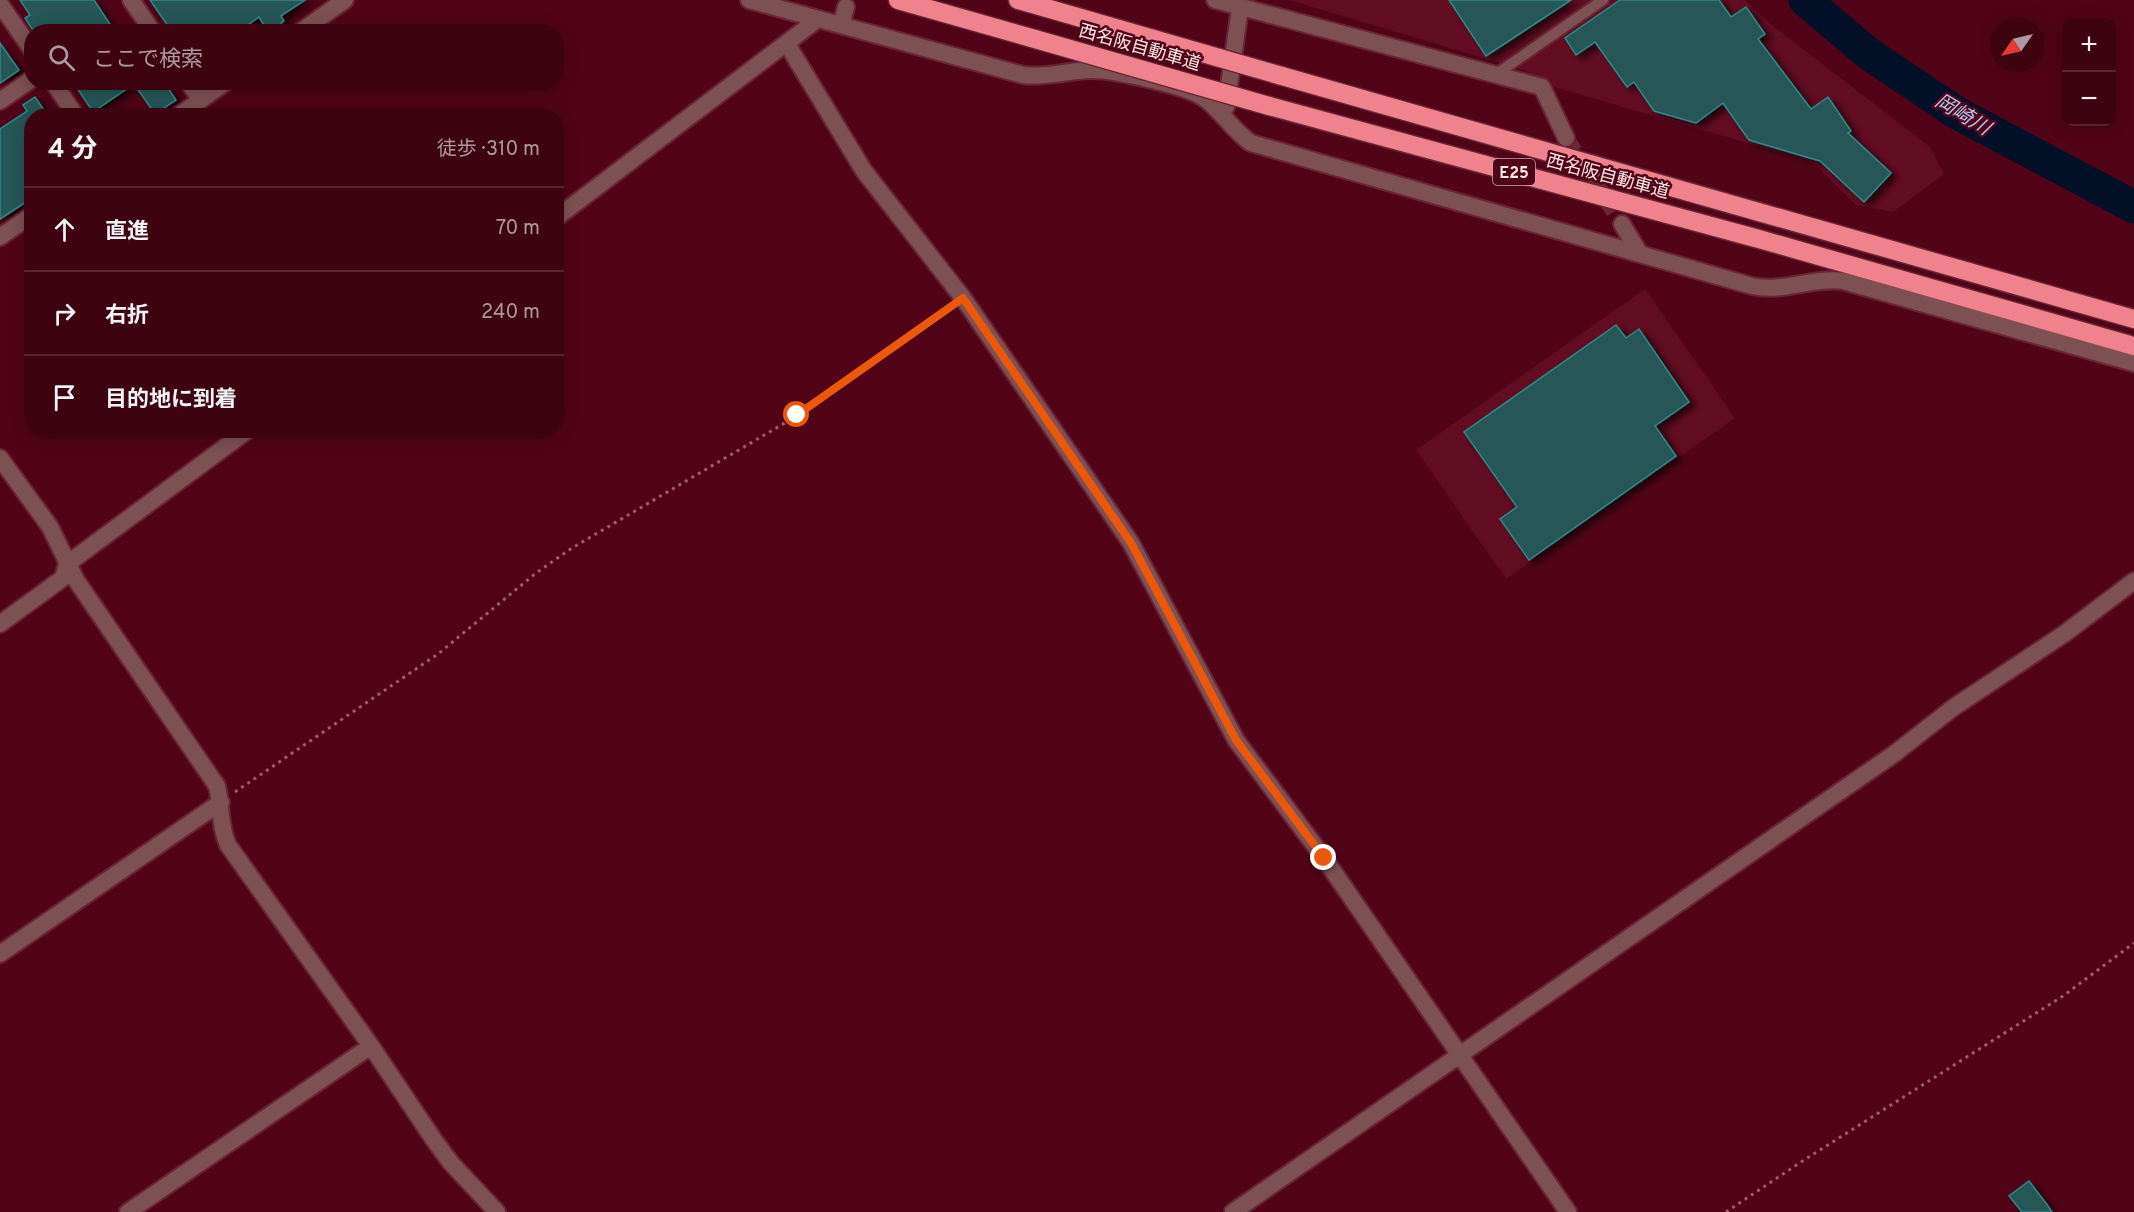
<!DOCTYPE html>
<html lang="ja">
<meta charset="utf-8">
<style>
body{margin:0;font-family:Overpass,"Noto Sans JP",sans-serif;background:#48111f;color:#f1f3f6}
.controls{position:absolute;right:18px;top:18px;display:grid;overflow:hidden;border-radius:12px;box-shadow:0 3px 15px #0003}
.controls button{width:54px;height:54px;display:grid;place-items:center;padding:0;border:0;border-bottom:2px solid #562531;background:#3d0311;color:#f1f3f6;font:30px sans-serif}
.compass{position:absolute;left:1990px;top:18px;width:54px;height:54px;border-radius:50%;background:#3d0311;box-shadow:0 3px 15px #0003;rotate:236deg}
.stop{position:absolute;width:18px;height:18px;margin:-14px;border:4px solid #ea580c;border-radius:50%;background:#fff}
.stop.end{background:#ea580c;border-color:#fff;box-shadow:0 2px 6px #0008}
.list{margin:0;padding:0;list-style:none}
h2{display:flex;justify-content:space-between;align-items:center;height:78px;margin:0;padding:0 24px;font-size:26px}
h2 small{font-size:20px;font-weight:400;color:#ad989f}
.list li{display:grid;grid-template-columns:39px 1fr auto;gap:18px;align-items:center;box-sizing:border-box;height:84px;padding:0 24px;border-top:2px solid #562531}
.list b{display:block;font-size:22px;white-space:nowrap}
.list em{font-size:20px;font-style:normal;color:#ad989f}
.icon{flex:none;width:33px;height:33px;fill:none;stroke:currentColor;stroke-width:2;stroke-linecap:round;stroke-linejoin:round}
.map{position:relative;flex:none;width:2134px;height:1212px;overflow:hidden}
.search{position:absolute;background:#3d0311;box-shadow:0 3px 15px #0003;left:24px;top:24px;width:540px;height:66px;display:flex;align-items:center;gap:15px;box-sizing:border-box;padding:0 21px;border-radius:24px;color:#ad989f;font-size:22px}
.panel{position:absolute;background:#3d0311;box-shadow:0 3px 15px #0003;left:24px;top:108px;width:540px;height:330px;border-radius:24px}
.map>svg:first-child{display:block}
.built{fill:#610c21}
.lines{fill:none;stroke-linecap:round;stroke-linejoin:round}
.river{stroke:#011027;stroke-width:33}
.building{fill:#255757;stroke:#2d8a8a;stroke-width:1.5;filter:url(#shadow)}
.minor-tunnel{stroke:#6b2637;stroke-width:16;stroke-dasharray:16 8;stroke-linecap:butt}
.service-casing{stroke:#692435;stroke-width:14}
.minor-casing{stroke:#692435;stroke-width:20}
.motorway-casing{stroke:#692435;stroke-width:21}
.path{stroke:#96606c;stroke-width:3;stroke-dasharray:3 4.5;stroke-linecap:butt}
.service{stroke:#7d5053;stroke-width:10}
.minor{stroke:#7d5053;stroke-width:16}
.motorway{stroke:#ef828c;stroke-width:18}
.motorway-bridge-casing{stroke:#692435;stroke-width:21;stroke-linecap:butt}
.motorway-bridge{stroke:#ef828c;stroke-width:18}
.route{stroke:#ea580c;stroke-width:8}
.labels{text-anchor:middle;stroke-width:5;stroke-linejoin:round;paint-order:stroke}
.shield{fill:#510417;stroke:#c9a4ab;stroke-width:1.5}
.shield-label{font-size:16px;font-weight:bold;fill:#fde9ea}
.street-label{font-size:18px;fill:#fde9ea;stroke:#510417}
.water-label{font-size:20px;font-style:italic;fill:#aac8f0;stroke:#510417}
</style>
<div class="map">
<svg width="2134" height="1212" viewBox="0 0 2134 1212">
<defs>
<filter id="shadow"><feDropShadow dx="6" dy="4" stdDeviation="3" flood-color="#0009"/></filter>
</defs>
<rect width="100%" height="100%" fill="#510417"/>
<!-- built -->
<path class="built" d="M1289 0H1745L1773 26 1930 147 1944 174 1893 212 1856 205 1813 162 1551 86 1548 94 1527 71Z
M1645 289 1735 418 1506 579 1416 450Z"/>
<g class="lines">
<!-- river -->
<path class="river" d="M1805 0 1869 54 1957 113 2134 207"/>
</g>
<!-- building -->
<path class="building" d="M20 0H94L115 32H34L25 18 30 15Z
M150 0H305L281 16 284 21 281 23 286 32H268L259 17 238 32H172Z
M1449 0H1571L1486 56Z
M1620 0H1719L1731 17 1746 7 1765 34 1758 39 1811 109 1828 97 1851 131 1848 133 1891 173 1864 202 1820 161 1749 140 1723 103 1696 123 1654 111 1634 82 1627 87 1595 42 1576 55 1565 38Z
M0 43 19 70 0 83Z
M73 82H164L176 100 155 114 134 84 93 112Z
M35 97 48 116H32V198L0 219V129L27 111 23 105Z
M1616 325 1626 338 1639 329 1689 402 1655 426 1676 456 1529 560 1500 519 1517 507 1464 432Z
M2029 1181 2048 1206 2052 1212H2022L2009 1196Z"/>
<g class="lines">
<!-- minor-tunnel -->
<path class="minor-tunnel" d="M1566 138 1622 224"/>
<defs>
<path id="service" d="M1495 75 1603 0"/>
<path id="minor" d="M131 0 153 32
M749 0 1023 75C1047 78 1069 70 1092 70 1114 70 1187 86 1204 98 1222 111 1232 130 1251 143L1752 286C1783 293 1811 277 1843 281L2134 363
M1215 0 1542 87 1566 138
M0 4 32 50
M841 25 846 7
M300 32 345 0
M787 44 864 171 963 298 1131 543 1236 740 1324 858 1568 1212
M53 82 76 116
M188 82 201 100
M0 101 32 79
M1226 107 1240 8
M178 116 226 82
M556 218 818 19
M1622 224 1640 254
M0 237 32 215
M0 458 50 527 76 580 217 786C222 806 219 826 228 845L371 1046 434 1140 451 1163 497 1212
M0 624 63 578 67 564 248 430
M0 954 221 802
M128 1212 371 1046
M1233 1212 1894 754 1954 707 2064 634 2134 581"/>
<path id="motorway" d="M898 0 1035 39
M1018 0 1043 7
M1282 76 2134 319
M1269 106 1759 239 2134 346"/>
</defs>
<!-- service casing -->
<use href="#service" class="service-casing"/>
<!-- minor casing -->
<use href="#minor" class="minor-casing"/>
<!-- motorway casing -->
<use href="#motorway" class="motorway-casing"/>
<!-- path -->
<path class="path" d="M235 792 438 654 536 573 572 548 812 407 949 308
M1726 1212 1801 1162 2063 996 2134 943"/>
<!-- service -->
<use href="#service" class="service"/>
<!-- minor -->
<use href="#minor" class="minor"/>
<!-- motorway -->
<use href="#motorway" class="motorway"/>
<defs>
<path id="motorway-bridge" d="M1043 7 1282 76
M1035 39 1269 106"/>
</defs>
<!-- motorway-bridge casing -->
<use href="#motorway-bridge" class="motorway-bridge-casing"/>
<!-- motorway-bridge -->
<use href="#motorway-bridge" class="motorway-bridge"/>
</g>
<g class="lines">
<!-- route -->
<path class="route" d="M797 415 963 298 1131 543 1236 740 1324 858"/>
</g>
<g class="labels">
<!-- shield labels -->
<rect class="shield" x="1493" y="159" width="42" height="26" rx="4.5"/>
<g class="shield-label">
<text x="1514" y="178">E25</text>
</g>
<!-- street labels -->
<g class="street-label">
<text transform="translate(1140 47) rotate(16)" y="6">西名阪自動車道</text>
<text transform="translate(1608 176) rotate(15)" y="6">西名阪自動車道</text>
</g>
<!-- water labels -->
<g class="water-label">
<text transform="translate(1963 114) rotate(31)" y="7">岡崎川</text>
</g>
</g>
</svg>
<div class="controls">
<button>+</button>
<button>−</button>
</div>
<svg class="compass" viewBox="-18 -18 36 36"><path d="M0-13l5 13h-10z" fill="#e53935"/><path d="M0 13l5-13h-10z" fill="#ad989f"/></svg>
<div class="stop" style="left:797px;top:415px"></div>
<div class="stop end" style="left:1324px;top:858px"></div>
<div class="search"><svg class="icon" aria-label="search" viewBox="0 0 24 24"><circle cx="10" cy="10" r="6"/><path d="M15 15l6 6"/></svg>ここで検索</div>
<section class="panel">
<h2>4 分<small>徒歩 · 310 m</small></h2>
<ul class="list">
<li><svg class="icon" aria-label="ahead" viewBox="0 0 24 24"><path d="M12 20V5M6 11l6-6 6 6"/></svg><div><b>直進</b></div><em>70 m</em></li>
<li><svg class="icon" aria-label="right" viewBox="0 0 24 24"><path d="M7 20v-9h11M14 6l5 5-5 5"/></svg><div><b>右折</b></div><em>240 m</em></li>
<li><svg class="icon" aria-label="arrive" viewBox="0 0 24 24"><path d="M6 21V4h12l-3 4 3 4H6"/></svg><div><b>目的地に到着</b></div></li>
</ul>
</section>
</div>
